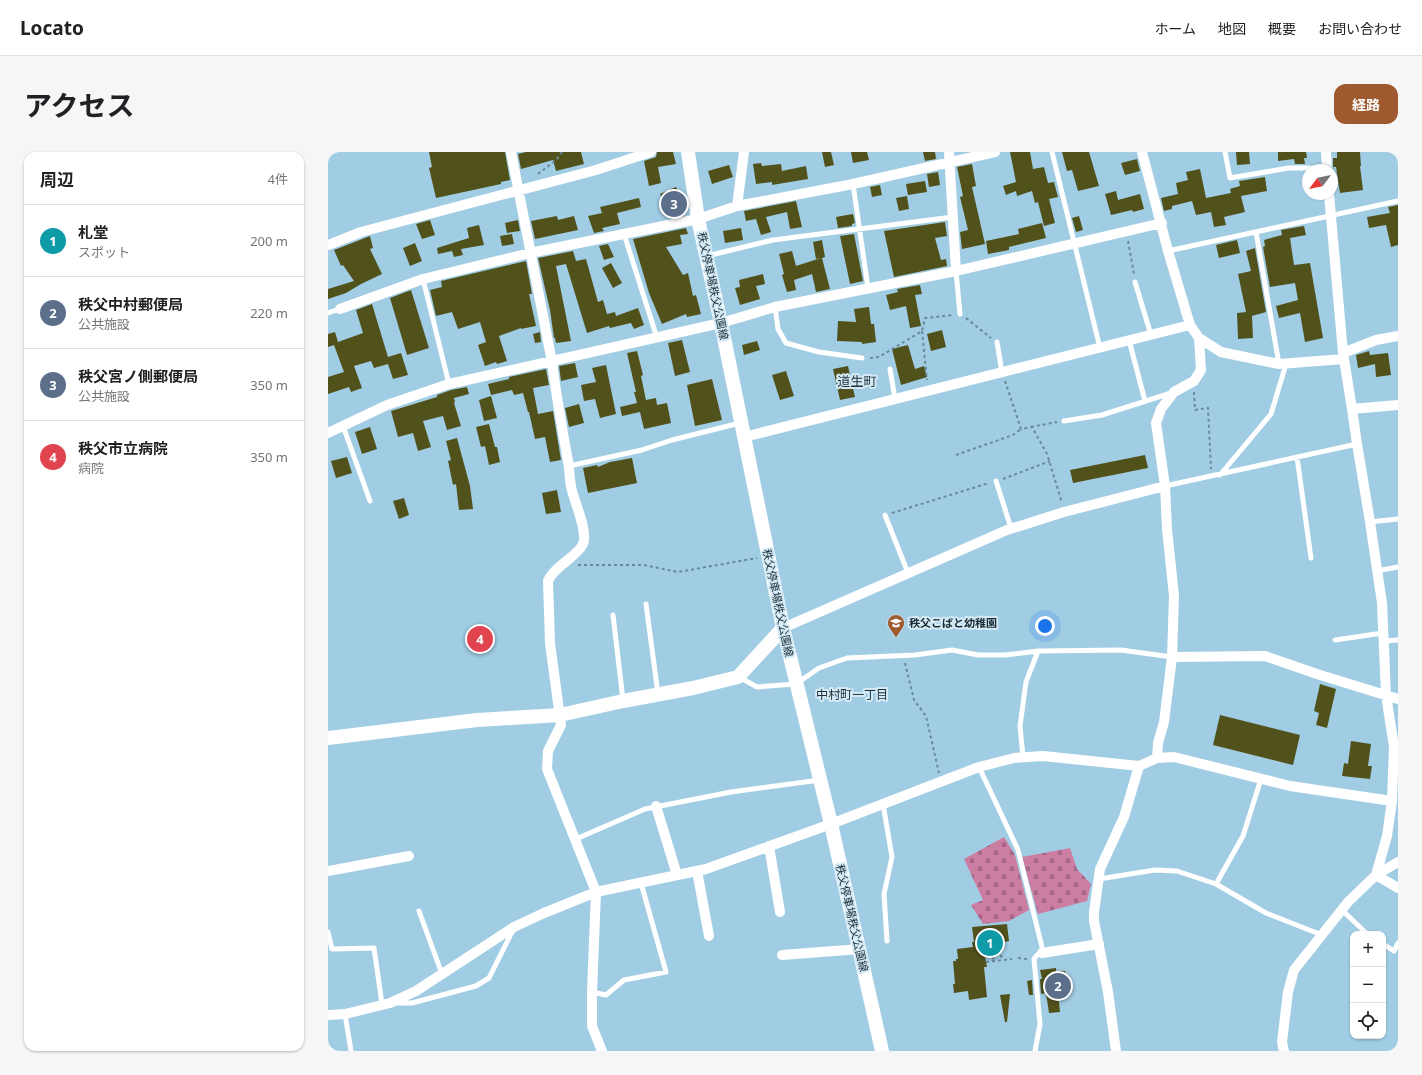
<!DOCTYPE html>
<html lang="ja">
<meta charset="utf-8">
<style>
body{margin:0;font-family:"Noto Sans","Noto Sans JP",sans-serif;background:#f6f6f6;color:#202124}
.controls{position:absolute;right:12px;bottom:12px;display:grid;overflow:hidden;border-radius:8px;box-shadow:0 1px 3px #0004}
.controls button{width:36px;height:36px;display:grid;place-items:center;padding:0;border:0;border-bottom:1px solid #e0e0e0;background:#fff;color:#202124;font:20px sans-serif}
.compass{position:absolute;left:974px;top:12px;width:36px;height:36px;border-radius:50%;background:#fff;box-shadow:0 1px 3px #0004;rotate:238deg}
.you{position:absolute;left:717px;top:474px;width:14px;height:14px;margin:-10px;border:3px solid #fff;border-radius:50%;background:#1a73e8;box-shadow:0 0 0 6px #1a73e833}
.badge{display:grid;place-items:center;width:26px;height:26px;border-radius:50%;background:#9f592e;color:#fff;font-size:13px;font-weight:700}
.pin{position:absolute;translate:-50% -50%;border:2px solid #fff;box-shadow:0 1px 4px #0006}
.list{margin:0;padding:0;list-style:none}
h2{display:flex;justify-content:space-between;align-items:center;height:52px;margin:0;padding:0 16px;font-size:17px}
h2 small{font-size:13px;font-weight:400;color:#757577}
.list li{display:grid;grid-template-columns:26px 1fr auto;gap:12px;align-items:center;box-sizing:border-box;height:72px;padding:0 16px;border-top:1px solid #e0e0e0}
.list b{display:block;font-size:15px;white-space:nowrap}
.list p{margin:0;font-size:13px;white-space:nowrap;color:#757577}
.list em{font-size:13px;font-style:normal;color:#757577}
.icon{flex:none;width:22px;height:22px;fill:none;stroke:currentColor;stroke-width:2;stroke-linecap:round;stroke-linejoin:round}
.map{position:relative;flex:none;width:1070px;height:899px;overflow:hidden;border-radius:12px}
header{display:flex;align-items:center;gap:24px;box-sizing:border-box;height:56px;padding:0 20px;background:#fff;border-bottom:1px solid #e0e0e0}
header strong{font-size:19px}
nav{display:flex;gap:22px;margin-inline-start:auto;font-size:14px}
.intro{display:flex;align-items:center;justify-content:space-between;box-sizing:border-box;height:96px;padding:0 24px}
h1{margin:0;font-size:28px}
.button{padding:10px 18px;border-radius:12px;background:#9f592e;color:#fff;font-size:14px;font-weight:700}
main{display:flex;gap:24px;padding:0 24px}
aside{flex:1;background:#fff;border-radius:12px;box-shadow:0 1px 3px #0004}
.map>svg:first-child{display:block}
.cemetery{fill:url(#cemetery-stones)}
.building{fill:#51521b}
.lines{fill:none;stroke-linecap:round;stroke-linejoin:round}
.path{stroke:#688999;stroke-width:2;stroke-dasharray:3 3;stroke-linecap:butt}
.lane{stroke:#fff;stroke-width:5}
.street{stroke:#fff;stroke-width:10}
.secondary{stroke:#fff;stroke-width:14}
.labels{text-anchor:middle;stroke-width:4;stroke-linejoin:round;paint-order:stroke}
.street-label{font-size:11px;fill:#1b2d35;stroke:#d4eaf6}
.poi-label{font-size:11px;font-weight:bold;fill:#1b2d35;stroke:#d4eaf6;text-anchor:start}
.neighbourhood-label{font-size:12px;fill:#1b2d35;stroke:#d4eaf6}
.quarter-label{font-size:13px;fill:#1b2d35;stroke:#d4eaf6}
</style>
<header>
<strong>Locato</strong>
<nav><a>ホーム</a><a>地図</a><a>概要</a><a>お問い合わせ</a></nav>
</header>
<div class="intro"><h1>アクセス</h1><a class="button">経路</a></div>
<main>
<aside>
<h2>周辺<small>4件</small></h2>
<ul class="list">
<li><span class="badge" style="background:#0f9aa8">1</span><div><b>札堂</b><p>スポット</p></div><em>200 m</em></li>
<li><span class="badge" style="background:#5c6f8a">2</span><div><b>秩父中村郵便局</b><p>公共施設</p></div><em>220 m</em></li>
<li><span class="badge" style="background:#5c6f8a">3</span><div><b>秩父宮ノ側郵便局</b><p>公共施設</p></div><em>350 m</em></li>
<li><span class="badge" style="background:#e0444e">4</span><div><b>秩父市立病院</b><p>病院</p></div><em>350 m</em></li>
</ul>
</aside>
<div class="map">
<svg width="1070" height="899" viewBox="0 0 1070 899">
<defs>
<pattern id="cemetery-stones" width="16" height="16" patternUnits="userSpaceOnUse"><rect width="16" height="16" fill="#cc7da2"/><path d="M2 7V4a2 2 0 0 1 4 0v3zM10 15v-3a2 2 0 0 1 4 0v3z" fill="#a56785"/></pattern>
</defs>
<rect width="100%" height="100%" fill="#a1cde4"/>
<!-- cemetery -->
<path class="cemetery" d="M676 685 687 703 701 758 681 769 655 772 643 753 655 748 636 707Z
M742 696 749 717 763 732 759 749 710 762 694 705Z"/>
<!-- building -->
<path class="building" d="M101 0H177L182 28 173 30V32L108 46 101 16 104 15Z
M198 0H253L256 12 228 19 225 8 193 17 190 2Z
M329 0H345L348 12 330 15 333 31 321 34 316 9 328 5Z
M494 0H503L506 13 497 15Z
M523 0H539L541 8 525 11Z
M595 0H607L608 7 597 9Z
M682 0H702L705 17 716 15 720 31 726 30 730 45 721 47 727 71 716 74 710 50 707 51 704 39 689 44 688 39 678 43 675 34 688 30Z
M734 0H761L771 34 750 39 744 18 739 19Z
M908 0H921L922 12 909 13Z
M950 0H978L979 6H976L977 12H967L966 7 950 9Z
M1009 0H1032L1033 14H1032L1035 38 1012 41 1008 15H1005V6H1009Z
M809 7 812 19 797 23 793 11Z
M433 11 434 14 453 12 454 19 478 14 480 27 444 33V30L428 32 425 12Z
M644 12 648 34 644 35 657 92 634 97 632 80 640 78 632 45 635 44 629 15Z
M401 13 405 25 384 32 380 19Z
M872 17 878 46 903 41 902 37 912 34 911 29 937 25 939 39 913 44 917 60 896 65 898 73 886 75 883 60 868 63 864 49 844 54V57L836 59 833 46 850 42 848 31 860 28 858 20Z
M610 20 612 33 601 35 599 22Z
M597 29 599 40 580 43 578 32Z
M552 33 554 43 544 45 542 35Z
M348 35 352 44 348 46 352 55 340 60 332 42Z
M788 39 790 48 812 42 816 57 805 60 804 58 783 63 777 42Z
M579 44 581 57 571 59 568 46Z
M311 46 313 55 289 61 292 72 274 76 276 79 266 81 260 64 274 61 272 55Z
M468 49 474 75 462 77 459 60 438 65 443 80 433 83 428 67 418 69 416 59Z
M1070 53V93L1063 95 1058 73 1041 76 1039 65 1062 61 1060 55Z
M525 62 527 71 524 72V74L510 76 508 65Z
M229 64 230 68 246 64 250 78 207 87 203 69Z
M751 64 755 78 748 80 744 66Z
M102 68 107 83 94 87 88 72Z
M190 68 192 79 179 81 177 71Z
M617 70 619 84 607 86 613 108 618 107 619 114 566 125 556 79Z
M714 71 718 86 681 95V98L660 102 658 89 691 82 690 77Z
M151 73 156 93 133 97 135 103 126 105 124 99 110 102 109 96 141 86 139 76Z
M976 74 978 83 962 86 966 113 982 111 995 186 977 190 972 161 951 166 948 154 970 148 967 131 942 135 935 95 937 94 936 88 954 83 953 78Z
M358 76 360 82 352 83 354 92 338 95 355 123 360 121 365 144 368 143 373 162 359 165 358 162 334 172 321 141 305 87Z
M413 76 415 88 397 91 395 79Z
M184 82 186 92 174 94 172 84Z
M526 82 535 129 522 132 512 84Z
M42 84 45 96 42 97 54 122 33 132 18 141 0 147V137L26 129 15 113 13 114 6 98Z
M494 88 497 105 494 106 502 137 488 140 484 122 466 128 468 138 459 140 454 123 456 122 451 102 464 99 468 114 493 106 488 107 485 90Z
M909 88 912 101 891 106 888 93Z
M87 91 94 109 82 114 75 96Z
M280 92 286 105 276 108 271 94Z
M927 96 938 160 924 164 925 186 910 187 909 161 918 160 910 122 923 119 918 99Z
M245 99 248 109 258 107 270 150 275 148 279 162 287 160 288 164 310 156 316 173 306 177 303 171 282 176 281 174 259 181 238 112 228 114 243 189 228 191 227 186H226L222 158 210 106Z
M198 109 204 142H201L208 174 193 177V176L171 184 179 209 169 212 168 210 157 214 150 193 158 190 152 170 130 177 124 160 108 164 102 138 114 135 113 129Z
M283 111 294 131 285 136 274 116Z
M435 122 437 132 428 134 432 147 412 153 407 136 412 135 411 128Z
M592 133 594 142 587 143 593 174 582 176 578 154 562 158 558 143 570 140 569 137Z
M83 138 101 196 79 203 62 146Z
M44 152 60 205 73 201 80 223 65 227 60 212 46 216 43 209 26 214 34 236 23 240 21 235 0 242V225L16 220 6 193 0 195V182L7 180 10 190 35 181 28 158Z
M541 155 543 172H546L548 190 534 192V190L509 189 510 169 528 170 526 157Z
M614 178 618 195 603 199 599 182Z
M212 180 213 190 207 191 205 182Z
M354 188 362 220 347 224 340 191Z
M429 189 432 198 416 203 414 193Z
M580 193 587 217 596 214 599 225 573 233 564 197Z
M309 199 315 223 313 224 318 248 328 246 329 253 339 251 343 271 316 277 312 260 294 264 292 255 309 251 306 240H308L299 201Z
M1041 199 1042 203 1060 201 1063 223 1048 225 1047 212 1030 216 1028 203Z
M247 211 250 225 233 229 231 214Z
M278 213 288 262 272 266 267 247 256 249 253 233 268 230 264 216Z
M520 214 527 245 512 248 505 217Z
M218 217 221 233 205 236 210 262 225 259 233 308 222 310 217 285 207 287 201 260H200L195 241 186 243 184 238 163 243 160 232 181 227V225Z
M458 219 466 244 452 248 444 223Z
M384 227 394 268 367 274 359 233Z
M139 235 141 242 126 246 127 250 126 251 133 274 119 278 115 264 95 269 103 295 90 299 85 281 70 285 63 259 109 245V243L123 238Z
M163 244 169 266 156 269 151 248Z
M251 252 256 271 241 275 237 256Z
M161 272 167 295H169L172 310 161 313 157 294 153 295 148 275Z
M42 275 49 297 34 302 27 280Z
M129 286 142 334 145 357 131 358 128 332 125 333 120 309 123 308 118 289Z
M817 303 820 316 745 331 742 318Z
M19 305 24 321 8 326 3 309Z
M304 306 309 331 260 341 255 316 269 313 270 315 282 310Z
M229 338 233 360 218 362 214 341Z
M76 346 81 363 71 367 65 349Z
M992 532 1008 537 999 576 988 573 991 561 986 559Z
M892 563 972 583 965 613 885 593Z
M1023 589 1043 592 1040 614H1044L1042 627 1014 624 1016 611 1020 612Z
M679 772 681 789 655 795 659 815H656L659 845 641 848 640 839 626 841 625 832H627L625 809H628V807H630L629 797 645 795 644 790H646L644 775Z
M728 816V819H737L739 829 729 830 732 860 721 861 718 841 713 842 712 827H714L712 818Z
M704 828 705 843H701L699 829Z
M682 842 679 870H677L672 843Z"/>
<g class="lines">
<!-- path -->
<path class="path" d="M210 22 228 8 234 0
M800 89 806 122
M638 166 663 186
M594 179 599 228
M542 206 551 205 594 179 597 166 626 163
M677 229 693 277 704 275 719 302 734 351
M866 240 867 258 880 256 883 317
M703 275 729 270
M628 303 685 283 693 277
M675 327 722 309
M564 361 661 331
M250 413H316L350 420 429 406
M577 511 586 548 598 564 611 621
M671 791 674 808
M662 793 666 809
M690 806 699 807
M658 810 684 807"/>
<!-- lane -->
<path class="lane" d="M724 0 772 196
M897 0 902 26 961 16H999
M525 32 540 136
M928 80 951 212
M296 82 329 186
M840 99 1070 49
M379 104 445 88 625 65
M628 119 632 162
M95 127 121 232
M807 130 823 183
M447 155 450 177 458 191 491 200 534 206
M0 161 12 157
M801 188 817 249
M669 190 674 221
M562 217 567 247
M736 269 774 263 843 241
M15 274 42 349
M969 305 983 406
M241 314 314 298 344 288 412 271
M892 323 943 262 958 212
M668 329 683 376
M837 334 1029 292
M557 363 580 421
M1042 370 1070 367
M1049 419 1070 415
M318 452 330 542
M285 463 295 548
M1007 488 1055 481
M1055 489 1070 488
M411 525 429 535 468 532 491 516 519 506 587 503 624 498 650 503H677L710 499 793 498 844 505
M695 605 692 574 698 530 710 499
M651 615 690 698 714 795V801L709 803 706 807 712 872 707 899
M555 652 564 705 556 742 559 789
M248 687 317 657 403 640 492 628
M771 727 827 718 849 719 888 732 938 761 994 783
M888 732 915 684 933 627
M1014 758 1039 782
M91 759 114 822
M0 780 4 797 46 796 54 852
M1055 792 1066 799 1070 791
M264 840 278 843 296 828 338 820 313 731
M69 851H84L148 834 161 826 185 778
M17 862 23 899"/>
<!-- street -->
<path class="street" d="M183 0 224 210C228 243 234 276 240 309 242 320 241 331 245 342 248 353 260 381 255 392 249 405 225 415 220 429L222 491 233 573 220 599 219 617 268 740 264 840V874L274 899
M621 0 628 119
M814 0 840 99 862 173 871 186 893 200 951 212 1016 207
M998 0 999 18
M1001 42 1015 201 1024 257 1029 292 1042 370 1054 451 1058 543 1066 595 1064 649 1059 684 1048 723
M409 54 416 0
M0 93 33 80 268 18 323 0
M12 157 95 127 202 101 370 67 409 54 525 32 667 0
M1015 201 1048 188 1070 184
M1024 257 1070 253
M0 281 59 253 121 232 393 171 447 155 628 119 834 71
M416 285 862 173
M455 476 679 378 736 360 837 334
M844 505 937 504 989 522 1070 547
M829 606 830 591 836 570 844 505 846 444 839 377 837 334 828 271 833 257 846 240 866 229 873 218 871 186
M328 654 349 723
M441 694 452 760
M0 719 81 704
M369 719 381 784
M1048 723 1070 736
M714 801 771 792
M454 803 532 797
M0 863 17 862 62 851 88 839 186 775 216 761 268 740 378 717 503 672 651 615 686 606 715 604 811 614
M788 899 780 840 766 769V760L772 717 796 665 811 614 829 606 846 605 962 634 1064 649
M956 899 954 890 960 840 966 818 1020 750 1048 723 1070 710"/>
<!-- secondary -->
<path class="secondary" d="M360 0 370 67 393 171 455 476 503 672 554 899
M0 586 149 568 232 563 295 549 365 536 410 525 455 476"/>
</g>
<!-- icons -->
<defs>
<symbol id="school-pin" viewBox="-11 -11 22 30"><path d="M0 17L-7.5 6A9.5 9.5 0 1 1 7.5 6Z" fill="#9f592e" stroke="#d4eaf6"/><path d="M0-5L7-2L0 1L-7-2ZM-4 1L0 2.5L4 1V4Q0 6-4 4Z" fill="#fff"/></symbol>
</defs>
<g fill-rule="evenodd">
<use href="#school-pin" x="558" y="461" width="20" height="27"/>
</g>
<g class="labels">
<!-- street labels -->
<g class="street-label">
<text transform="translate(385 134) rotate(78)" y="4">秩父停車場秩父公園線</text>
<text transform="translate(450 451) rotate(78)" y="4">秩父停車場秩父公園線</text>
<text transform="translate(524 766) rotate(77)" y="4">秩父停車場秩父公園線</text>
</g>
<!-- poi labels -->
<g class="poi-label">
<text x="581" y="475">秩父こばと幼稚園</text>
</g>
<!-- neighbourhood labels -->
<g class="neighbourhood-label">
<text x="524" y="547">中村町一丁目</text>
</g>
<!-- quarter labels -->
<g class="quarter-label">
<text x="529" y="234">道生町</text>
</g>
</g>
</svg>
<div class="controls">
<button>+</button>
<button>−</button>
<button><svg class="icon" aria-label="locate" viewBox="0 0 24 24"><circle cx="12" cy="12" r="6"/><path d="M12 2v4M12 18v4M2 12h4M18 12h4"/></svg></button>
</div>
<svg class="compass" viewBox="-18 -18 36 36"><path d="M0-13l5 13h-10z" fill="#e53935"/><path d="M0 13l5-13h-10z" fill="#757577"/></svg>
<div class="you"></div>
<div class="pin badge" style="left:662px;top:791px;background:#0f9aa8">1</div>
<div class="pin badge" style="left:730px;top:834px;background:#5c6f8a">2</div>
<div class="pin badge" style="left:346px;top:52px;background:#5c6f8a">3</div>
<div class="pin badge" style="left:152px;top:487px;background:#e0444e">4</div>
</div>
</main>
